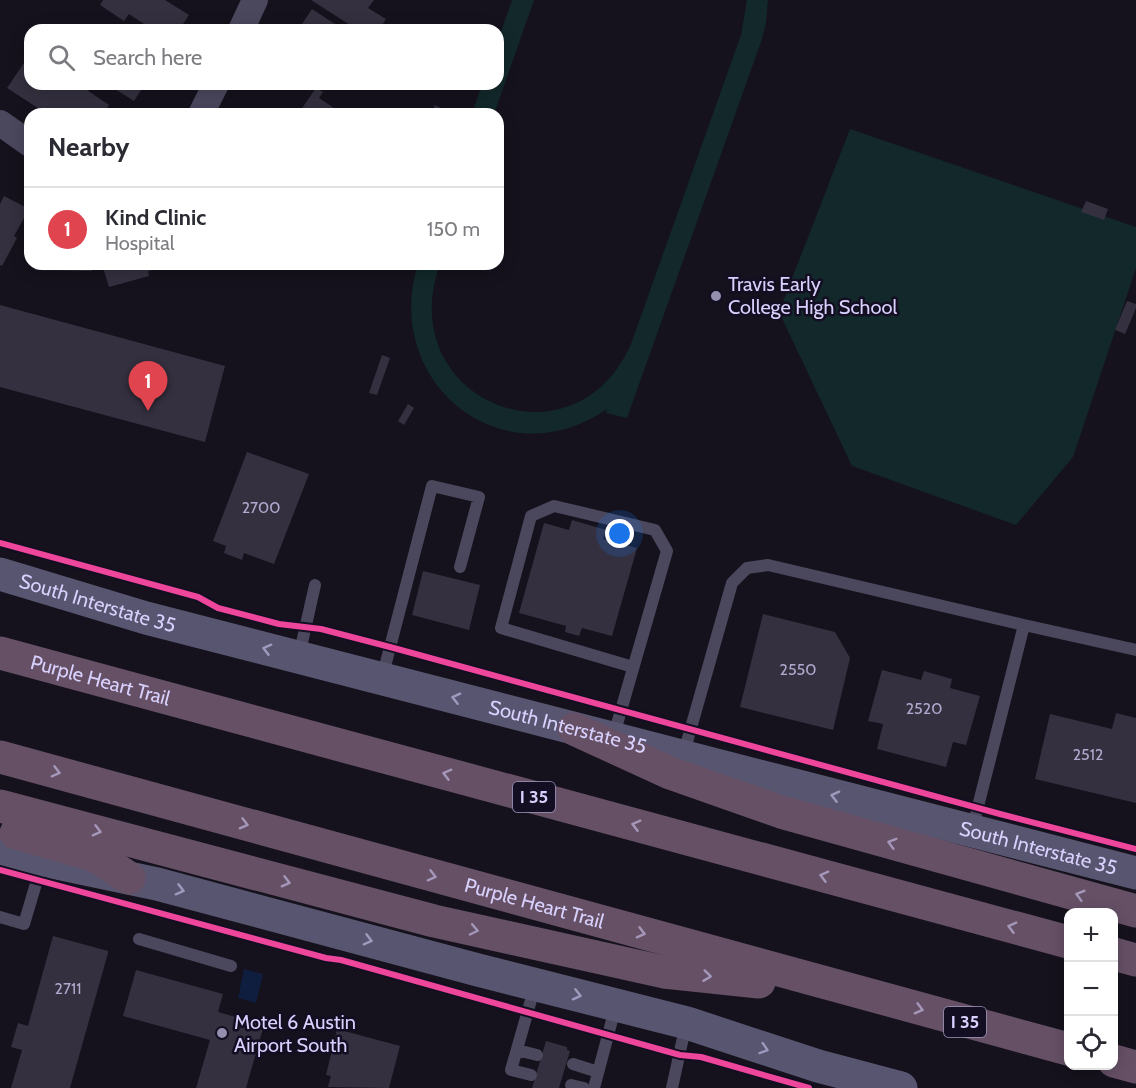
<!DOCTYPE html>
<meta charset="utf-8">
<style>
body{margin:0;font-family:Cabin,sans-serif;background:#f7f7f7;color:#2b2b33}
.controls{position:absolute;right:18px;bottom:18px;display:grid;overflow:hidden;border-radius:12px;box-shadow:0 3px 15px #0003}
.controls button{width:54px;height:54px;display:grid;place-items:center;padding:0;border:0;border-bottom:2px solid #e1e1e2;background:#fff;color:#2b2b33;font:30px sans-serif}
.you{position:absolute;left:620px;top:534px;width:21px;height:21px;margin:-15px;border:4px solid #fff;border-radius:50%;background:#1a73e8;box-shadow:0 0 0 9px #1a73e833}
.badge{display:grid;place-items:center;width:39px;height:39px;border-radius:50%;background:#948eaf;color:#fff;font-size:20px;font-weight:700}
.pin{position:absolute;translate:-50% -50px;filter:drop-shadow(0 2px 3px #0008)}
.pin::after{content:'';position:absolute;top:32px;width:21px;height:18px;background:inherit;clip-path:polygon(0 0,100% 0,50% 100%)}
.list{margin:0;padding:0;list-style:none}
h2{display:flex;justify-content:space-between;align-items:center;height:78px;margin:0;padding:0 24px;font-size:26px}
h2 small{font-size:20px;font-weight:400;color:#7c7c81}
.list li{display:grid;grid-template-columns:39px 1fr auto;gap:18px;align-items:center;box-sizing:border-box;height:84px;padding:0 24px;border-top:2px solid #e1e1e2}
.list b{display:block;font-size:22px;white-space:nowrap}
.list p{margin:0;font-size:20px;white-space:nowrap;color:#7c7c81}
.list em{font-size:20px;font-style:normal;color:#7c7c81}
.icon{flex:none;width:33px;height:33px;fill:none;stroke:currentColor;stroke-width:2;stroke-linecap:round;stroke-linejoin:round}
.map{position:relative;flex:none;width:1136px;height:1088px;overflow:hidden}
.search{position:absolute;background:#fff;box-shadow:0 3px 15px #0003;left:24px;top:24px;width:480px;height:66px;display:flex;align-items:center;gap:15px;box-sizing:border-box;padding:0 21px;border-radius:18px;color:#7c7c81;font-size:22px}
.panel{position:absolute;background:#fff;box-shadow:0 3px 15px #0003;left:24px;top:108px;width:480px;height:162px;border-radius:18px}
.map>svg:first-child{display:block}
.green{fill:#12282a}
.water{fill:#0f1d3f}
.building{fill:#34303f}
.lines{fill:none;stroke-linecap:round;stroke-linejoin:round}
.service{stroke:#4b485e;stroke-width:12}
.minor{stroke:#4b485e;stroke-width:26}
.secondary{stroke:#585570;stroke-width:33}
.motorway{stroke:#665066;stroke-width:33}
.cycleway-casing{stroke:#130e22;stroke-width:10}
.cycleway{stroke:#ed469a;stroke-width:6}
.oneway{stroke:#9f99be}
.oneway2{stroke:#a597b9}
.poi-dot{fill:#948eaf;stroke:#130e22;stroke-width:2}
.labels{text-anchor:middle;stroke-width:5;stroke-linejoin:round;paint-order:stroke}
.number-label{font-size:16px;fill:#b0a9ce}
.shield{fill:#130e22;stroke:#9e96bb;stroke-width:1.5}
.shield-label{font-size:18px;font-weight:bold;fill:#d9d1fd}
.poi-label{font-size:20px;fill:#d9d1fd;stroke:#130e22;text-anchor:start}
.street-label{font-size:20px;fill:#d9d1fd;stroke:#130e22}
</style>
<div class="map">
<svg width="1136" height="1088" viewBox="0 0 1136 1088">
<rect width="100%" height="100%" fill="#15121d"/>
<!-- green -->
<path class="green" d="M512 0H534L494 114H472L482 84H498V40Z
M747 0H768L766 23 761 42 627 418 606 413 607 409C503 481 381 383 418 264H440C391 401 574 474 631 344L741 35Z
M850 129 1136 227V268L1073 457 1016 525 852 466 779 312Z"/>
<!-- water -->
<path class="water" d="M244 969 263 974 256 1003 238 998Z"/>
<!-- building -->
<path class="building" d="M103 0H165L189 15 179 30H153L129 14 124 21 100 5Z
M311 0H374L368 8 386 19 379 30H358Z
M312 9 344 30H298Z
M26 60 30 62V84H78L109 105 103 114H47L7 88Z
M107 84H145L134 101Z
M316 88 323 92 319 98 343 114H298Z
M435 105 452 114H431Z
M4 196 29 209 14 236 17 238 2 266 0 265V204Z
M1086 201 1108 209 1104 220 1081 212Z
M35 264H92V271L35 270Z
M102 264H173V265L148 271 149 276 109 287Z
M1127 301 1136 304V308L1125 334 1115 330Z
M0 305 225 366 205 442 0 387Z
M382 355 390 358 377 395 369 393Z
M408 404 414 408 404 425 398 421Z
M247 452 309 474 274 564 244 553 242 560 224 553 226 546 213 541Z
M572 520 606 530 603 539 637 548 612 636 582 628 579 636 565 632 566 626 519 613 544 523 569 530Z
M423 571 480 585 469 630 412 615Z
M763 614 835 632 850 658 833 730 740 707Z
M882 670 921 680 924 671 952 679 950 688 980 696 966 745 953 742 946 767 877 749 883 724 868 721Z
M1116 713 1136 718V803L1035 779 1050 714 1112 729Z
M53 936 108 951V953L70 1088H11L22 1050 11 1047 18 1023 28 1026Z
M136 970 223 994 218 1012 264 1025 246 1088H196L210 1040 123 1016Z
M337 1029 400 1046 389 1088 328 1087 331 1076 326 1075Z
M546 1041 567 1047V1050L570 1051 559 1088H532Z"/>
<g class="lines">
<!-- service -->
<path class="service" d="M1024 625 1136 650
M299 656 315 585
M382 678 432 486 479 497 460 567
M613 738 667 551 655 530 554 506 531 516 501 628 633 667
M683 756 732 583 747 568 768 565 1024 625 972 830
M0 917 24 924 43 860
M139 939 231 966
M517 1050 537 1055
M573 1064 598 1072
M531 1075 511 1070 535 986
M571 1085 584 1088
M594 1088 616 1005
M672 1088 686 1024"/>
<!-- minor -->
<path class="minor" d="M241 30 255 0
M201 114 216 84
M0 123 30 144"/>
<!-- secondary -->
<g class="secondary">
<path id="s1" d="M0 574 146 618 1136 873"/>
<path d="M0 849 43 860 157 884 478 970 687 1023 818 1066 901 1088"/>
</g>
<!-- motorway -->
<g class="motorway">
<path id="s2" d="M0 653 1068 942"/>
<path d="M574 729 670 773 781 812 1136 911"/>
<path id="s3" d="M0 757 1068 1049"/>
<path d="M0 806 434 921 664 972 759 982"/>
<path d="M16 833 96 856 129 878"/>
<path d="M1114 954 1136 960"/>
<path d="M1114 1061 1136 1067"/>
</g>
<defs>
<path id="cycleway" d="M0 543 198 597 218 608 279 624 321 629 390 647 1000 814 1136 849
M0 870 326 958 341 960 680 1055 701 1057 809 1088"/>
</defs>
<!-- cycleway casing -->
<use href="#cycleway" class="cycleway-casing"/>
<!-- cycleway -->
<use href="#cycleway" class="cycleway"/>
</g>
<!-- one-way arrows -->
<defs><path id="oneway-chevron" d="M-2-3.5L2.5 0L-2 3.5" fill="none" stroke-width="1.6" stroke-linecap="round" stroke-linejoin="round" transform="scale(1.5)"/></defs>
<g class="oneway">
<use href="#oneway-chevron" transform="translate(267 649) rotate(-165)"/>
<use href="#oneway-chevron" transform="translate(456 698) rotate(-166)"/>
<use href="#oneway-chevron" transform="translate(835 796) rotate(-166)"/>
<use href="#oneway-chevron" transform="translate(180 890) rotate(15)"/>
<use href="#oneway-chevron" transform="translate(368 940) rotate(15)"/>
<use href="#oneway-chevron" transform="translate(577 995) rotate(14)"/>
<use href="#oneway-chevron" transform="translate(764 1049) rotate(18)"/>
</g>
<g class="oneway2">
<use href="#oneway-chevron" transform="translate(56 772) rotate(15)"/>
<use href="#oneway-chevron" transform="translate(447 774) rotate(-165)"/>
<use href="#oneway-chevron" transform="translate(244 824) rotate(15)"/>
<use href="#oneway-chevron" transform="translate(636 825) rotate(-165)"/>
<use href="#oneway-chevron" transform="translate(97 831) rotate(15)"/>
<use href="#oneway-chevron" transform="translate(892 843) rotate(-164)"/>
<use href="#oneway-chevron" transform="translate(432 876) rotate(15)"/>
<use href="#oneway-chevron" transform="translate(824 876) rotate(-165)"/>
<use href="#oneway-chevron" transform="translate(286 882) rotate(15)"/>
<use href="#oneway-chevron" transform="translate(1080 895) rotate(-164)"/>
<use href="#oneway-chevron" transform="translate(1012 927) rotate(-165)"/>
<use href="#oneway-chevron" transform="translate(474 930) rotate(12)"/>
<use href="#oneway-chevron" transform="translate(641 933) rotate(15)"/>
<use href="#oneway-chevron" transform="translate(707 976) rotate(7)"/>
<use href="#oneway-chevron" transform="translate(919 1009) rotate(15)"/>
</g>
<!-- markers -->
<g class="poi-dot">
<circle cx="716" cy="296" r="6"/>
<circle cx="222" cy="1033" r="6"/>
</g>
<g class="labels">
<!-- number labels -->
<g class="number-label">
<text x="261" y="513">2700</text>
<text x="798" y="675">2550</text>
<text x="924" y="714">2520</text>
<text x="1088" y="760">2512</text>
<text x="68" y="994">2711</text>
</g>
<!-- shield labels -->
<g class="shield">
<rect x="513" y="782" width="42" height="30" rx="4.5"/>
<rect x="944" y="1007" width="42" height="30" rx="4.5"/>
</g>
<g class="shield-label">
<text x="534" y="803">I 35</text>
<text x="965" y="1028">I 35</text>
</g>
<!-- poi labels -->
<g class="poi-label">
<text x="728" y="291">Travis Early<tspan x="728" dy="23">College High School</tspan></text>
<text x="234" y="1029">Motel 6 Austin<tspan x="234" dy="23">Airport South</tspan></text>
</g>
<!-- street labels -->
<g class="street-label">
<text dy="7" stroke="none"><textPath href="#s1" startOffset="102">South Interstate 35</textPath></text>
<text dy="7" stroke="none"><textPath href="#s2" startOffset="104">Purple Heart Trail</textPath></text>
<text dy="7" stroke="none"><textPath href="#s1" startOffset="588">South Interstate 35</textPath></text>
<text dy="7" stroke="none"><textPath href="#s1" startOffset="1074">South Interstate 35</textPath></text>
<text dy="7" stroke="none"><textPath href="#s3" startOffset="554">Purple Heart Trail</textPath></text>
</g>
</g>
</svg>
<div class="controls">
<button>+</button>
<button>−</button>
<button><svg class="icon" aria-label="locate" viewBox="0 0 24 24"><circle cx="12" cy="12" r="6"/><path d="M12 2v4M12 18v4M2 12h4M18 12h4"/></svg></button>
</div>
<div class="you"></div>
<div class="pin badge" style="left:148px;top:411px;background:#e0444e">1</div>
<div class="search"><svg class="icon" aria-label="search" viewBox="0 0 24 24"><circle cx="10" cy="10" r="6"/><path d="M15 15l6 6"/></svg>Search here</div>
<section class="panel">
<h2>Nearby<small></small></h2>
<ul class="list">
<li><span class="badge" style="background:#e0444e">1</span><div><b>Kind Clinic</b><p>Hospital</p></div><em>150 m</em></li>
</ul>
</section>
</div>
